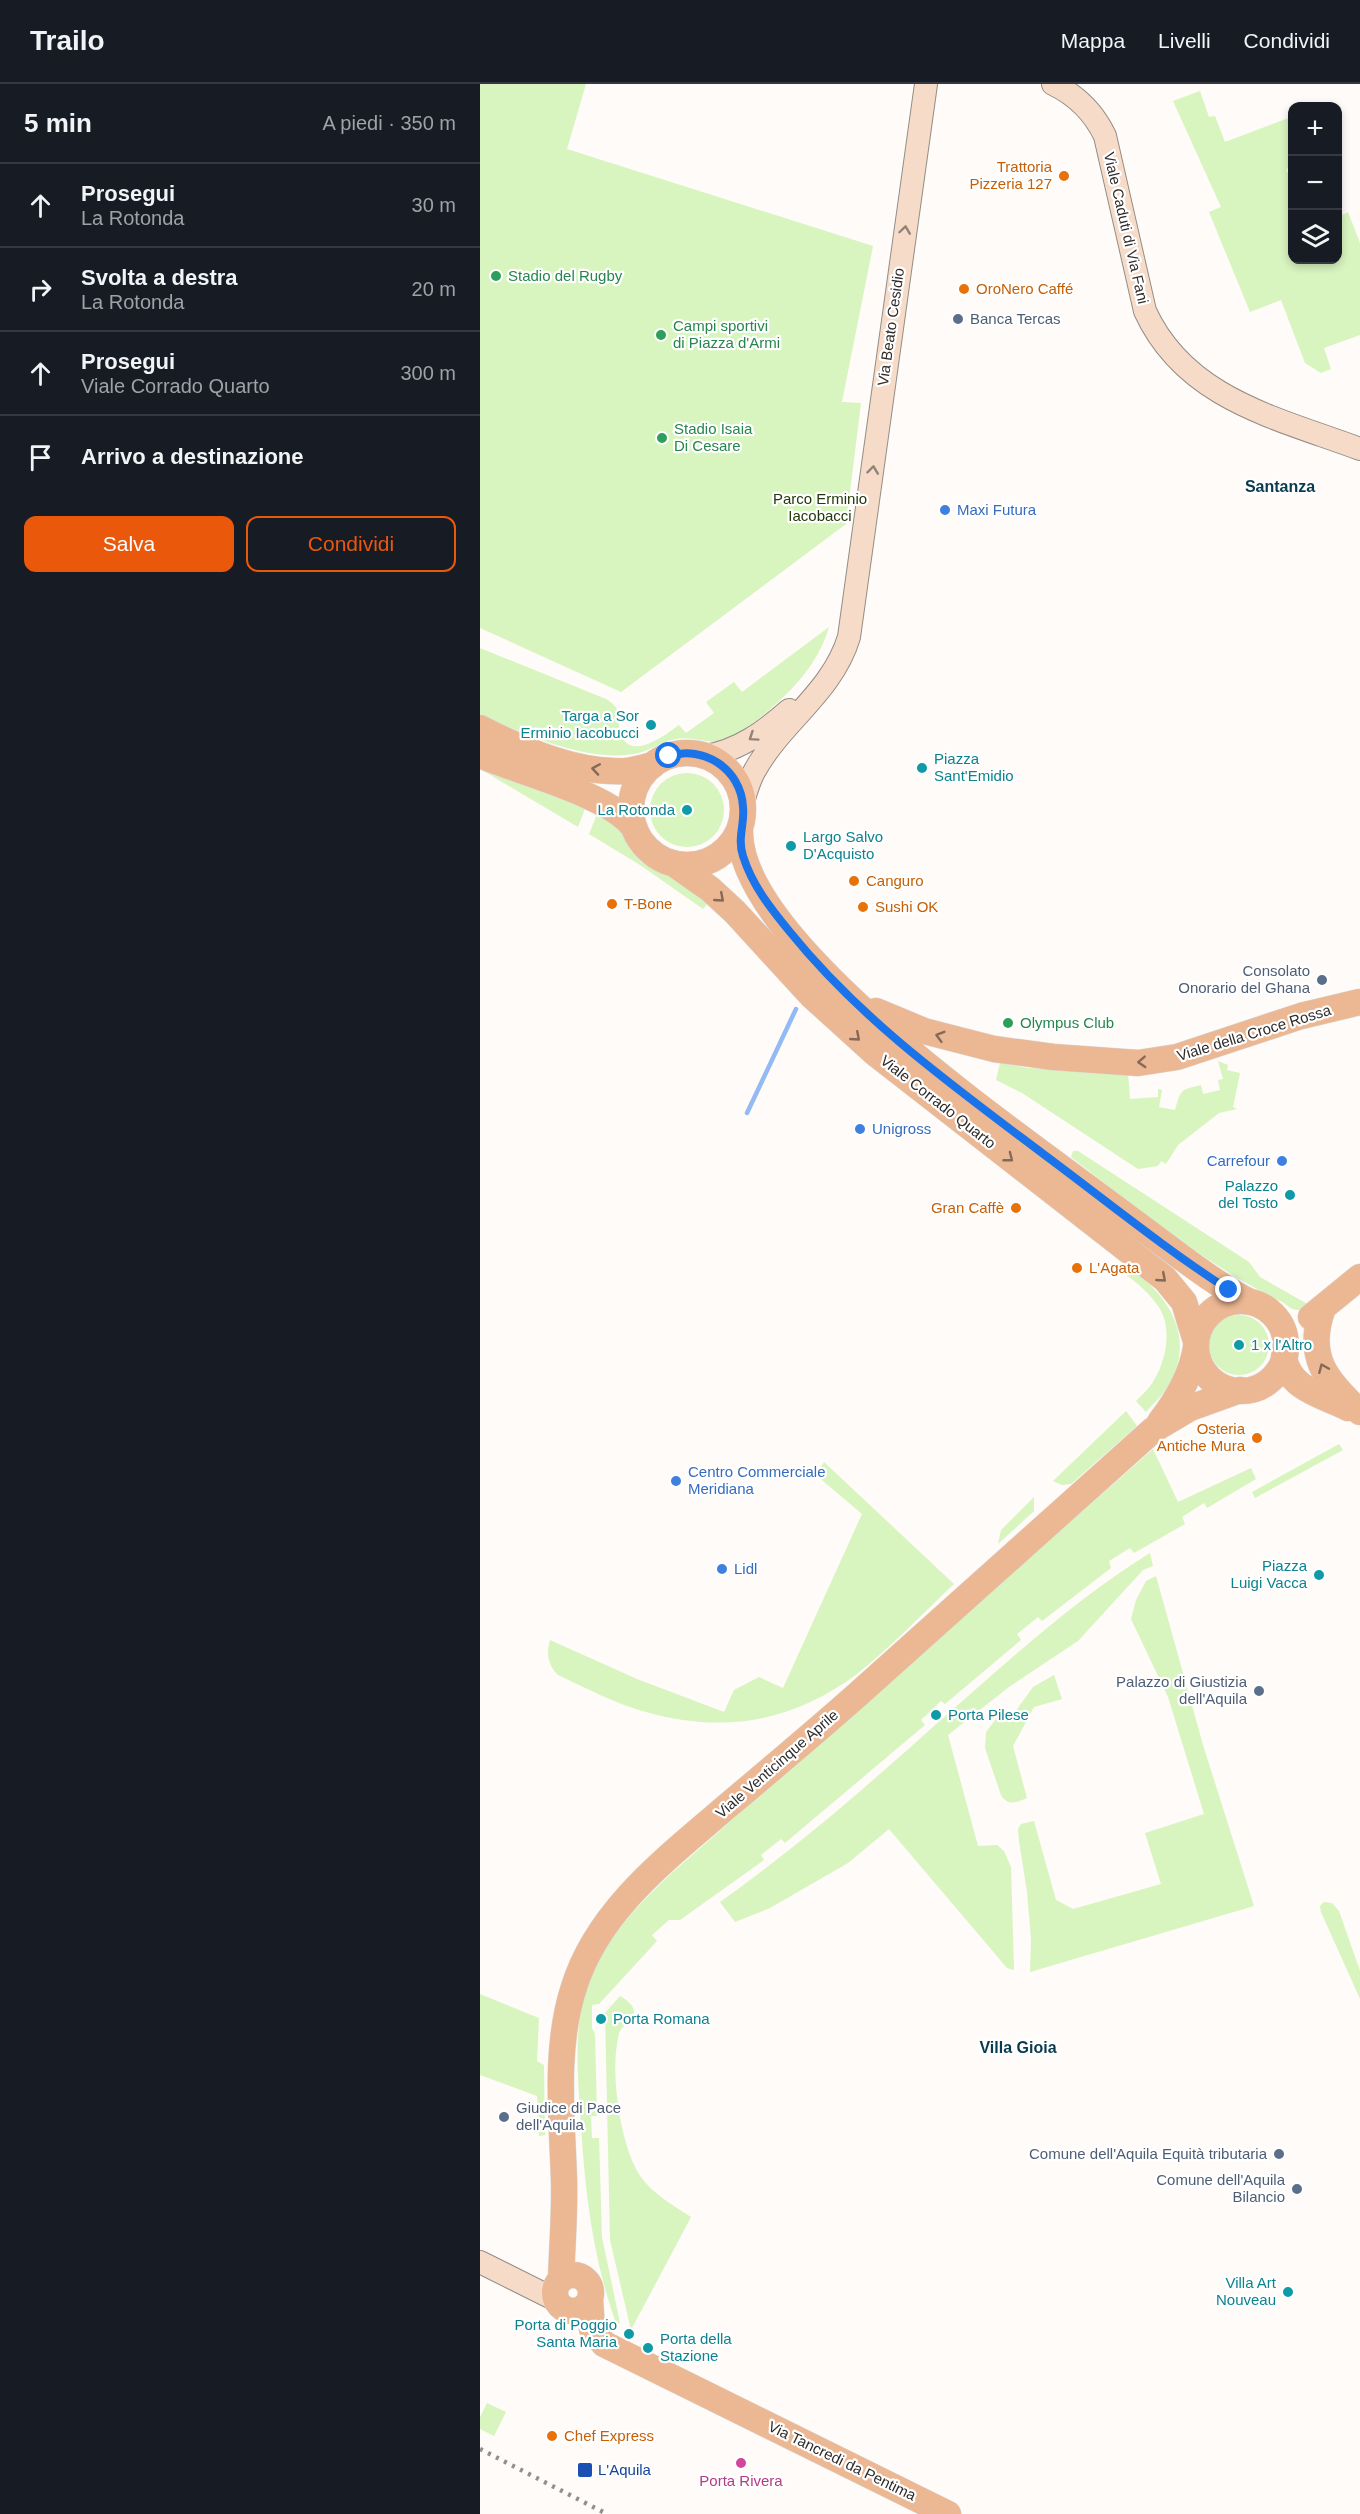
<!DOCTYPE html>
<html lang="it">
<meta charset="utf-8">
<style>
body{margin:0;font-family:Arial,sans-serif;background:#20242c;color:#f1f3f6}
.controls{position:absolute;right:18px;top:18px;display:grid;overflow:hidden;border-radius:12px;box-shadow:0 3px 9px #0003}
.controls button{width:54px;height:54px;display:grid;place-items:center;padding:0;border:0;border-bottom:2px solid #363941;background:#171b24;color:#f1f3f6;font:30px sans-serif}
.stop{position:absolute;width:18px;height:18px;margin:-14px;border:4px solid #1a73e8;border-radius:50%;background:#fff}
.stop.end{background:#1a73e8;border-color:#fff;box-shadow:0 2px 6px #0008}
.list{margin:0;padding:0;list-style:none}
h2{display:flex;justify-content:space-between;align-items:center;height:78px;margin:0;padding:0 24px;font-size:26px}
h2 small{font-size:20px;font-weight:400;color:#9ea1a6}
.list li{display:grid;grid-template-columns:39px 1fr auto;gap:18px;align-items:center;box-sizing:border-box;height:84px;padding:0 24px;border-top:2px solid #363941}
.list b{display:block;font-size:22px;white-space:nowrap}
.list p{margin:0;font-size:20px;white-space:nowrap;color:#9ea1a6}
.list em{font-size:20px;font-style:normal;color:#9ea1a6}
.actions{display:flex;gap:12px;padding:18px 24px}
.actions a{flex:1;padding:14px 0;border:2px solid #ea580c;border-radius:12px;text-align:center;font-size:21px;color:#ea580c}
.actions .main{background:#ea580c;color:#fff}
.icon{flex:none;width:33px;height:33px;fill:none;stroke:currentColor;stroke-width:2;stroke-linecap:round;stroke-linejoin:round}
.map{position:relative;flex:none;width:880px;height:2430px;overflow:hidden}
header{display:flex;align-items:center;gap:36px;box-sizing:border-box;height:84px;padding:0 30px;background:#171b24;border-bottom:2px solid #363941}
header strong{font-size:28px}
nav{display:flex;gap:33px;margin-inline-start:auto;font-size:21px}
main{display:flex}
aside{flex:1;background:#171b24}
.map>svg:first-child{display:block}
.green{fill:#d8f4bf}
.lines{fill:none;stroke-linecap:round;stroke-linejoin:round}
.stream{stroke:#93baf3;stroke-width:4.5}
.secondary-casing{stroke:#938d86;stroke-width:24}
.primary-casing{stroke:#d9d9d8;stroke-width:27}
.secondary{stroke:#f6dbc9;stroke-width:22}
.primary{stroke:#ecb793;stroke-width:26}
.rail{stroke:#918e8c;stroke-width:4.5;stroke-dasharray:3 6;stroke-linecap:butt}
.oneway{stroke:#928379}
.oneway2{stroke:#846a59}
.route{stroke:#1a73e8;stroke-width:8}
.food-dot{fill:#e8710a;stroke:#fff;stroke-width:2}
.leisure-dot{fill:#2e9e5b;stroke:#fff;stroke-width:2}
.service-dot{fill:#5c6f8a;stroke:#fff;stroke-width:2}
.shop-dot{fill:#3f7fe0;stroke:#fff;stroke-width:2}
.culture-dot{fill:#0f9aa8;stroke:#fff;stroke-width:2}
.hotel-dot{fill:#d1479c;stroke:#fff;stroke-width:2}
.transit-dot{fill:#1a4fb4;stroke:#fff;stroke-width:2}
.labels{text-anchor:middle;stroke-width:4.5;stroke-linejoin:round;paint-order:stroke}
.food-label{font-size:15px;fill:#c56008;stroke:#fff;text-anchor:start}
.street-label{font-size:15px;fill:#2e2b29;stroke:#fff}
.leisure-label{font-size:15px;fill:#27864d;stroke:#fff;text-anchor:start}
.service-label{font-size:15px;fill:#4e5e75;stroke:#fff;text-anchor:end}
.park-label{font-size:15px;fill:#24380a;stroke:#fff}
.shop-label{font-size:15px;fill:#366cbe;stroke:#fff;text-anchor:start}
.culture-label{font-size:15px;fill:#0d838f;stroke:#fff;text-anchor:end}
.transit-label{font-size:15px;fill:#164399;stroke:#fff;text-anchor:start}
.hotel-label{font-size:15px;fill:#b23c85;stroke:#fff}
.neighbourhood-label{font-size:16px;font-weight:bold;fill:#093a4d;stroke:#fff}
</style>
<header>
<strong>Trailo</strong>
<nav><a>Mappa</a><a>Livelli</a><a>Condividi</a></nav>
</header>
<main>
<aside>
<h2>5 min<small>A piedi · 350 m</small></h2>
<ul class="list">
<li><svg class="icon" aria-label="ahead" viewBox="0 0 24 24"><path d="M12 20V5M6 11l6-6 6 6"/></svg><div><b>Prosegui</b><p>La Rotonda</p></div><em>30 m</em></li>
<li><svg class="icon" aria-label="right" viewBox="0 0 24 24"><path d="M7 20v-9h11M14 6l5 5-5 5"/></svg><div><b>Svolta a destra</b><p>La Rotonda</p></div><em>20 m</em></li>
<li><svg class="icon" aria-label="ahead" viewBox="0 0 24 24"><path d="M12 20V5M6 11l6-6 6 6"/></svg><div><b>Prosegui</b><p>Viale Corrado Quarto</p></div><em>300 m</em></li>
<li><svg class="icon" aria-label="arrive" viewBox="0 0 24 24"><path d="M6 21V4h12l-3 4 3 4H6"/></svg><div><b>Arrivo a destinazione</b></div></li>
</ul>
<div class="actions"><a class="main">Salva</a><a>Condividi</a></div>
</aside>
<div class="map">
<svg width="880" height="2430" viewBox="0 0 880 2430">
<rect width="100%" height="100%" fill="#fefbf8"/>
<!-- green -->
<path class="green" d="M0 0H106L87 65 393 162 362 318 381 319 366 440 141 608 0 544Z
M720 7 729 33 735 32 745 58 811 33 812 83 806 85 812 100V176H858V133L868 128 880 159V251L844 264 851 285 841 289 825 279 801 216 770 228 729 128 741 123 693 17Z
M349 543C338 581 311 608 281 633 270 641 256 653 242 657 227 660 212 652 196 655 181 657 169 668 154 670 106 678 42 650 0 630V564L126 615C144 626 136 631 140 647 148 680 185 651 199 641L206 649 234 629 226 618 254 598 262 608Z
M2 684 106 722 98 743 2 686Z
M170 726a37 37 0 1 1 74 0a37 37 0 1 1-74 0Z
M118 728 138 742 160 777 178 788 192 793 229 818 223 825 160 781 109 750Z
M738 977 748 981 747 986 760 989 753 1023 757 1025 739 1029 698 1061 686 1080 681 1077 678 1082 658 1085 542 1009 516 996 520 979 549 984 648 989 650 1015 678 1013V1005L682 1006 679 1023 695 1026C701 1006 699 1006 721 1001L723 1010 740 1006 738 996 743 995Z
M593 1067H598L769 1178 780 1193 831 1222C826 1224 823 1226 818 1226 811 1226 807 1221 802 1218 726 1181 658 1125 591 1073Z
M649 1182C683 1209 713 1244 694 1291 689 1305 676 1317 666 1328L656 1317C662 1311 670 1304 674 1296 686 1277 692 1245 680 1225 671 1210 657 1199 644 1189Z
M729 1261a30 30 0 1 1 60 0a30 30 0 1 1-60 0Z
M646 1327 657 1342 591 1400 582 1401 573 1397Z
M859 1360 863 1366 775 1414 772 1408Z
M673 1365 698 1418 771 1384 776 1395 727 1424 724 1419 702 1433 705 1440 654 1469 650 1464 629 1477 631 1484 562 1537 558 1533 537 1550 541 1556 465 1620 461 1617 441 1636 445 1641 305 1759 301 1755 281 1771 284 1776 200 1836H189L172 1851 177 1857 119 1920 112 1921V1944L115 1950 117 2032H111L112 2054H119L122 2153 140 2239H136C111 2170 104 2098 100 2025 97 1985 94 1937 108 1899 126 1853 158 1821 193 1788Z
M344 1378 474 1500C442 1530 411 1563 377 1590 312 1638 244 1650 166 1628 136 1620 106 1604 78 1591 68 1581 66 1570 70 1556L157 1595 244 1628 254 1606 279 1593 303 1604 382 1430 336 1391Z
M554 1413V1427L518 1460 521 1446Z
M670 1469 673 1482 663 1486 598 1557 529 1603 468 1651 498 1762 517 1761 524 1767 531 1783 534 1886 527 1884 409 1745 368 1779 290 1824 255 1838 240 1818C316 1764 385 1704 454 1642 523 1582 592 1517 670 1469Z
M676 1492 723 1661 774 1822 550 1888 551 1855 547 1808 539 1757 538 1745 541 1740 554 1737 576 1816 593 1825 681 1800 665 1749 724 1730 688 1613 651 1535 656 1516 666 1497Z
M574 1591 582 1615 554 1623 533 1662 547 1714C537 1718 528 1723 521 1711L505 1664 506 1648 516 1635 535 1628 553 1603Z
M844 1818 852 1819 859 1827 880 1887V1915L841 1828 840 1822Z
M0 1910 59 1934 57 1977 64 1981 65 2051 59 2052 57 2012 0 1991Z
M140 1912C146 1916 154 1920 154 1929 153 1937 144 1940 140 1947 138 1950 138 1956 137 1960 131 1994 141 2065 161 2093 173 2110 194 2122 211 2133L151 2246 130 2156 125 1929Z
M7 2319 26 2328 14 2352 0 2345V2333Z"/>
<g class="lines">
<!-- stream -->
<path class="stream" d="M267 1029 316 925"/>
<defs>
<path id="secondary" d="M573 0C596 11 614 29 625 52L665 227C705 315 797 334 880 365
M225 672C258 667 284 648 309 626
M263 718C266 708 269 697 274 688 301 638 352 609 369 553L446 0
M0 2178 76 2216"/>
<path id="primary" d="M0 644C43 666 97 690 146 687 155 686 164 683 173 681
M151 725a56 56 0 1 1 112 0a56 56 0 1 1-112 0Z
M0 671C38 688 133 711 155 745
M260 746C257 855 519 1037 603 1100 637 1125 671 1151 705 1176 726 1191 747 1207 770 1218
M193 779 230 805 255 828 331 911 395 969 685 1195 704 1218 716 1257
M396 927 444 947 514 965 573 973 658 979 697 973 821 932 880 918
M716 1262a45 45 0 1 1 90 0a45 45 0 1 1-90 0Z
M843 1224C825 1272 846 1297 880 1328
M831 1233 880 1193
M804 1273C809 1306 843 1311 868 1324
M680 1338C697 1316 712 1291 716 1263
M75 2209a18 18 0 1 1 36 0a18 18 0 1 1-36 0Z
M81 2196C82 2163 85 2129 84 2096 82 2033 74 1964 94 1903 118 1826 186 1775 245 1724 289 1687 333 1650 376 1612 475 1524 574 1435 673 1346L710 1324 760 1306
M110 2215 112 2245 124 2260 468 2430"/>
</defs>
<!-- secondary casing -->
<use href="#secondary" class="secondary-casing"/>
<!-- primary casing -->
<use href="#primary" class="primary-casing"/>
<!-- secondary -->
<use href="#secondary" class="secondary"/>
<!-- primary -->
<use href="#primary" class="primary"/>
<!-- rail -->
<path class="rail" d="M0 2365 127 2430"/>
</g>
<!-- one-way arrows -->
<defs><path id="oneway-chevron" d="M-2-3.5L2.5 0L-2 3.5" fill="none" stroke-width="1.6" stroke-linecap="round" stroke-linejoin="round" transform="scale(1.5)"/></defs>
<g class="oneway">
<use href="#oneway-chevron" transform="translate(425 146) rotate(-82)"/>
<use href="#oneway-chevron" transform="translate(393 386) rotate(-83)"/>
<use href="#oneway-chevron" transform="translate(273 653) rotate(146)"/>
</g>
<g class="oneway2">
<use href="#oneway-chevron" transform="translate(116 685) rotate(-171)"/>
<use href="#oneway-chevron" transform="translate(240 814) rotate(41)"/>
<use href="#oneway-chevron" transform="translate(460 952) rotate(-164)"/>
<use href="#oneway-chevron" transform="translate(376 953) rotate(41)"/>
<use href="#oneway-chevron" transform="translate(662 978) rotate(177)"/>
<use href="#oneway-chevron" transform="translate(529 1074) rotate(38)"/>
<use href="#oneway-chevron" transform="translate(682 1194) rotate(41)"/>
<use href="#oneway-chevron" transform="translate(843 1284) rotate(-113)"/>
</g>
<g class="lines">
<!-- route -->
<path class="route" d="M189 672C224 661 261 685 263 723 265 740 257 754 263 772 272 801 291 825 310 848 381 936 473 1002 562 1069 624 1115 684 1164 749 1206"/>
</g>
<!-- markers -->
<g class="food-dot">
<circle cx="584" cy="92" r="6"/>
<circle cx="484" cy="205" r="6"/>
<circle cx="374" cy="797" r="6"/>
<circle cx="132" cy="820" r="6"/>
<circle cx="383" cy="823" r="6"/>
<circle cx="536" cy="1124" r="6"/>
<circle cx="597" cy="1184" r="6"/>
<circle cx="777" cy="1354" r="6"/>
<circle cx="72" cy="2352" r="6"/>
</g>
<g class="leisure-dot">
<circle cx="16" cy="192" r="6"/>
<circle cx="181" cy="251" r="6"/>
<circle cx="182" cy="354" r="6"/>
<circle cx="528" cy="939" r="6"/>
</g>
<g class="service-dot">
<circle cx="478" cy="235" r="6"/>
<circle cx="842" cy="896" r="6"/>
<circle cx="779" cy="1607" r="6"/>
<circle cx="24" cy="2033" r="6"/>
<circle cx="799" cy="2070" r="6"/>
<circle cx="817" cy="2105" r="6"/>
</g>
<g class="shop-dot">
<circle cx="465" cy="426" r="6"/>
<circle cx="380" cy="1045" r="6"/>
<circle cx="802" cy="1077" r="6"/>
<circle cx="196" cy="1397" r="6"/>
<circle cx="242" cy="1485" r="6"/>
</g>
<g class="culture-dot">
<circle cx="171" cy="641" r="6"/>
<circle cx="442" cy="684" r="6"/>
<circle cx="207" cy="726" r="6"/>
<circle cx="311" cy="762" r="6"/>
<circle cx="810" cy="1111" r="6"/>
<circle cx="759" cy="1261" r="6"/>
<circle cx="839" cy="1491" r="6"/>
<circle cx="456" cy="1631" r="6"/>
<circle cx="121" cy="1935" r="6"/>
<circle cx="808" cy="2208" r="6"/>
<circle cx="149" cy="2250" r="6"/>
<circle cx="168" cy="2264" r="6"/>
</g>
<circle class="hotel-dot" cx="261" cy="2379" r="6"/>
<rect class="transit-dot" x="97" y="2378" width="16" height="16" rx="3"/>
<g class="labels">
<!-- food labels -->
<g class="food-label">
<text x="572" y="88" text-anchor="end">Trattoria<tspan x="572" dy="17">Pizzeria 127</tspan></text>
<text x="496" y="210">OroNero Caffé</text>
<text x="386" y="802">Canguro</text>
<text x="144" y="825">T-Bone</text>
<text x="395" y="828">Sushi OK</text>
<text x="524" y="1129" text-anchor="end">Gran Caffè</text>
<text x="609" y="1189">L'Agata</text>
<text x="765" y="1350" text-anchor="end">Osteria<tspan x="765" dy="17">Antiche Mura</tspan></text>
<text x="84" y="2357">Chef Express</text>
</g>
<!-- street labels -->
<g class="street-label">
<text transform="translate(646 144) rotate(77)" y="5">Viale Caduti di Via Fani</text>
<text transform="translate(411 243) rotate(-82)" y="5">Via Beato Cesidio</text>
<text transform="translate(774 949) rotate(-17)" y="5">Viale della Croce Rossa</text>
<text transform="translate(458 1018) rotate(38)" y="5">Viale Corrado Quarto</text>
<text transform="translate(297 1680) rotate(-41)" y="5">Viale Venticinque Aprile</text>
<text transform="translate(362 2377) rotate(26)" y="5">Via Tancredi da Pentima</text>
</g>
<!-- leisure labels -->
<g class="leisure-label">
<text x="28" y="197">Stadio del Rugby</text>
<text x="193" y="247">Campi sportivi<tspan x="193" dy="17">di Piazza d'Armi</tspan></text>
<text x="194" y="350">Stadio Isaia<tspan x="194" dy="17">Di Cesare</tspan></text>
<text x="540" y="944">Olympus Club</text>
</g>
<!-- service labels -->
<g class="service-label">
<text x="490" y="240" text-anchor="start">Banca Tercas</text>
<text x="830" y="892">Consolato<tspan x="830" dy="17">Onorario del Ghana</tspan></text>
<text x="767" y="1603">Palazzo di Giustizia<tspan x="767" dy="17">dell'Aquila</tspan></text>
<text x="36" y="2029" text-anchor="start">Giudice di Pace<tspan x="36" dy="17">dell'Aquila</tspan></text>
<text x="787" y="2075">Comune dell'Aquila Equità tributaria</text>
<text x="805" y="2101">Comune dell'Aquila<tspan x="805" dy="17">Bilancio</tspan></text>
</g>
<!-- park labels -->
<g class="park-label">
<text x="340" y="420">Parco Erminio<tspan x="340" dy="17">Iacobacci</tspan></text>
</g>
<!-- shop labels -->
<g class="shop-label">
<text x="477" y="431">Maxi Futura</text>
<text x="392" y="1050">Unigross</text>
<text x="790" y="1082" text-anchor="end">Carrefour</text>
<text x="208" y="1393">Centro Commerciale<tspan x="208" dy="17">Meridiana</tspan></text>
<text x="254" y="1490">Lidl</text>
</g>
<!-- culture labels -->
<g class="culture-label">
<text x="159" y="637">Targa a Sor<tspan x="159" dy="17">Erminio Iacobucci</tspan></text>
<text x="454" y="680" text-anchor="start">Piazza<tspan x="454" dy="17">Sant'Emidio</tspan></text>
<text x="195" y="731">La Rotonda</text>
<text x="323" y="758" text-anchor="start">Largo Salvo<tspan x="323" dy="17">D'Acquisto</tspan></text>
<text x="798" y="1107">Palazzo<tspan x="798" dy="17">del Tosto</tspan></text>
<text x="771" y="1266" text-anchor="start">1 x l'Altro</text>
<text x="827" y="1487">Piazza<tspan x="827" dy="17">Luigi Vacca</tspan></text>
<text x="468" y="1636" text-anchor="start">Porta Pilese</text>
<text x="133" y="1940" text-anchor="start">Porta Romana</text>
<text x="796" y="2204">Villa Art<tspan x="796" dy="17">Nouveau</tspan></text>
<text x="137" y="2246">Porta di Poggio<tspan x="137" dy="17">Santa Maria</tspan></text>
<text x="180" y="2260" text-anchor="start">Porta della<tspan x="180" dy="17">Stazione</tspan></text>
</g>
<!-- transit labels -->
<g class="transit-label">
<text x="118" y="2391">L'Aquila</text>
</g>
<!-- hotel labels -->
<g class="hotel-label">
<text x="261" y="2402">Porta Rivera</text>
</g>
<!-- neighbourhood labels -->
<g class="neighbourhood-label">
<text x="800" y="408">Santanza</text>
<text x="538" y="1969">Villa Gioia</text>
</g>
</g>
</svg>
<div class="controls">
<button>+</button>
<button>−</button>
<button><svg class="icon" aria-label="layers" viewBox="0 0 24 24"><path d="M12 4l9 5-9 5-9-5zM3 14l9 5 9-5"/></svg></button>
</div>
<div class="stop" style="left:189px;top:672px"></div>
<div class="stop end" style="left:749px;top:1206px"></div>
</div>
</main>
